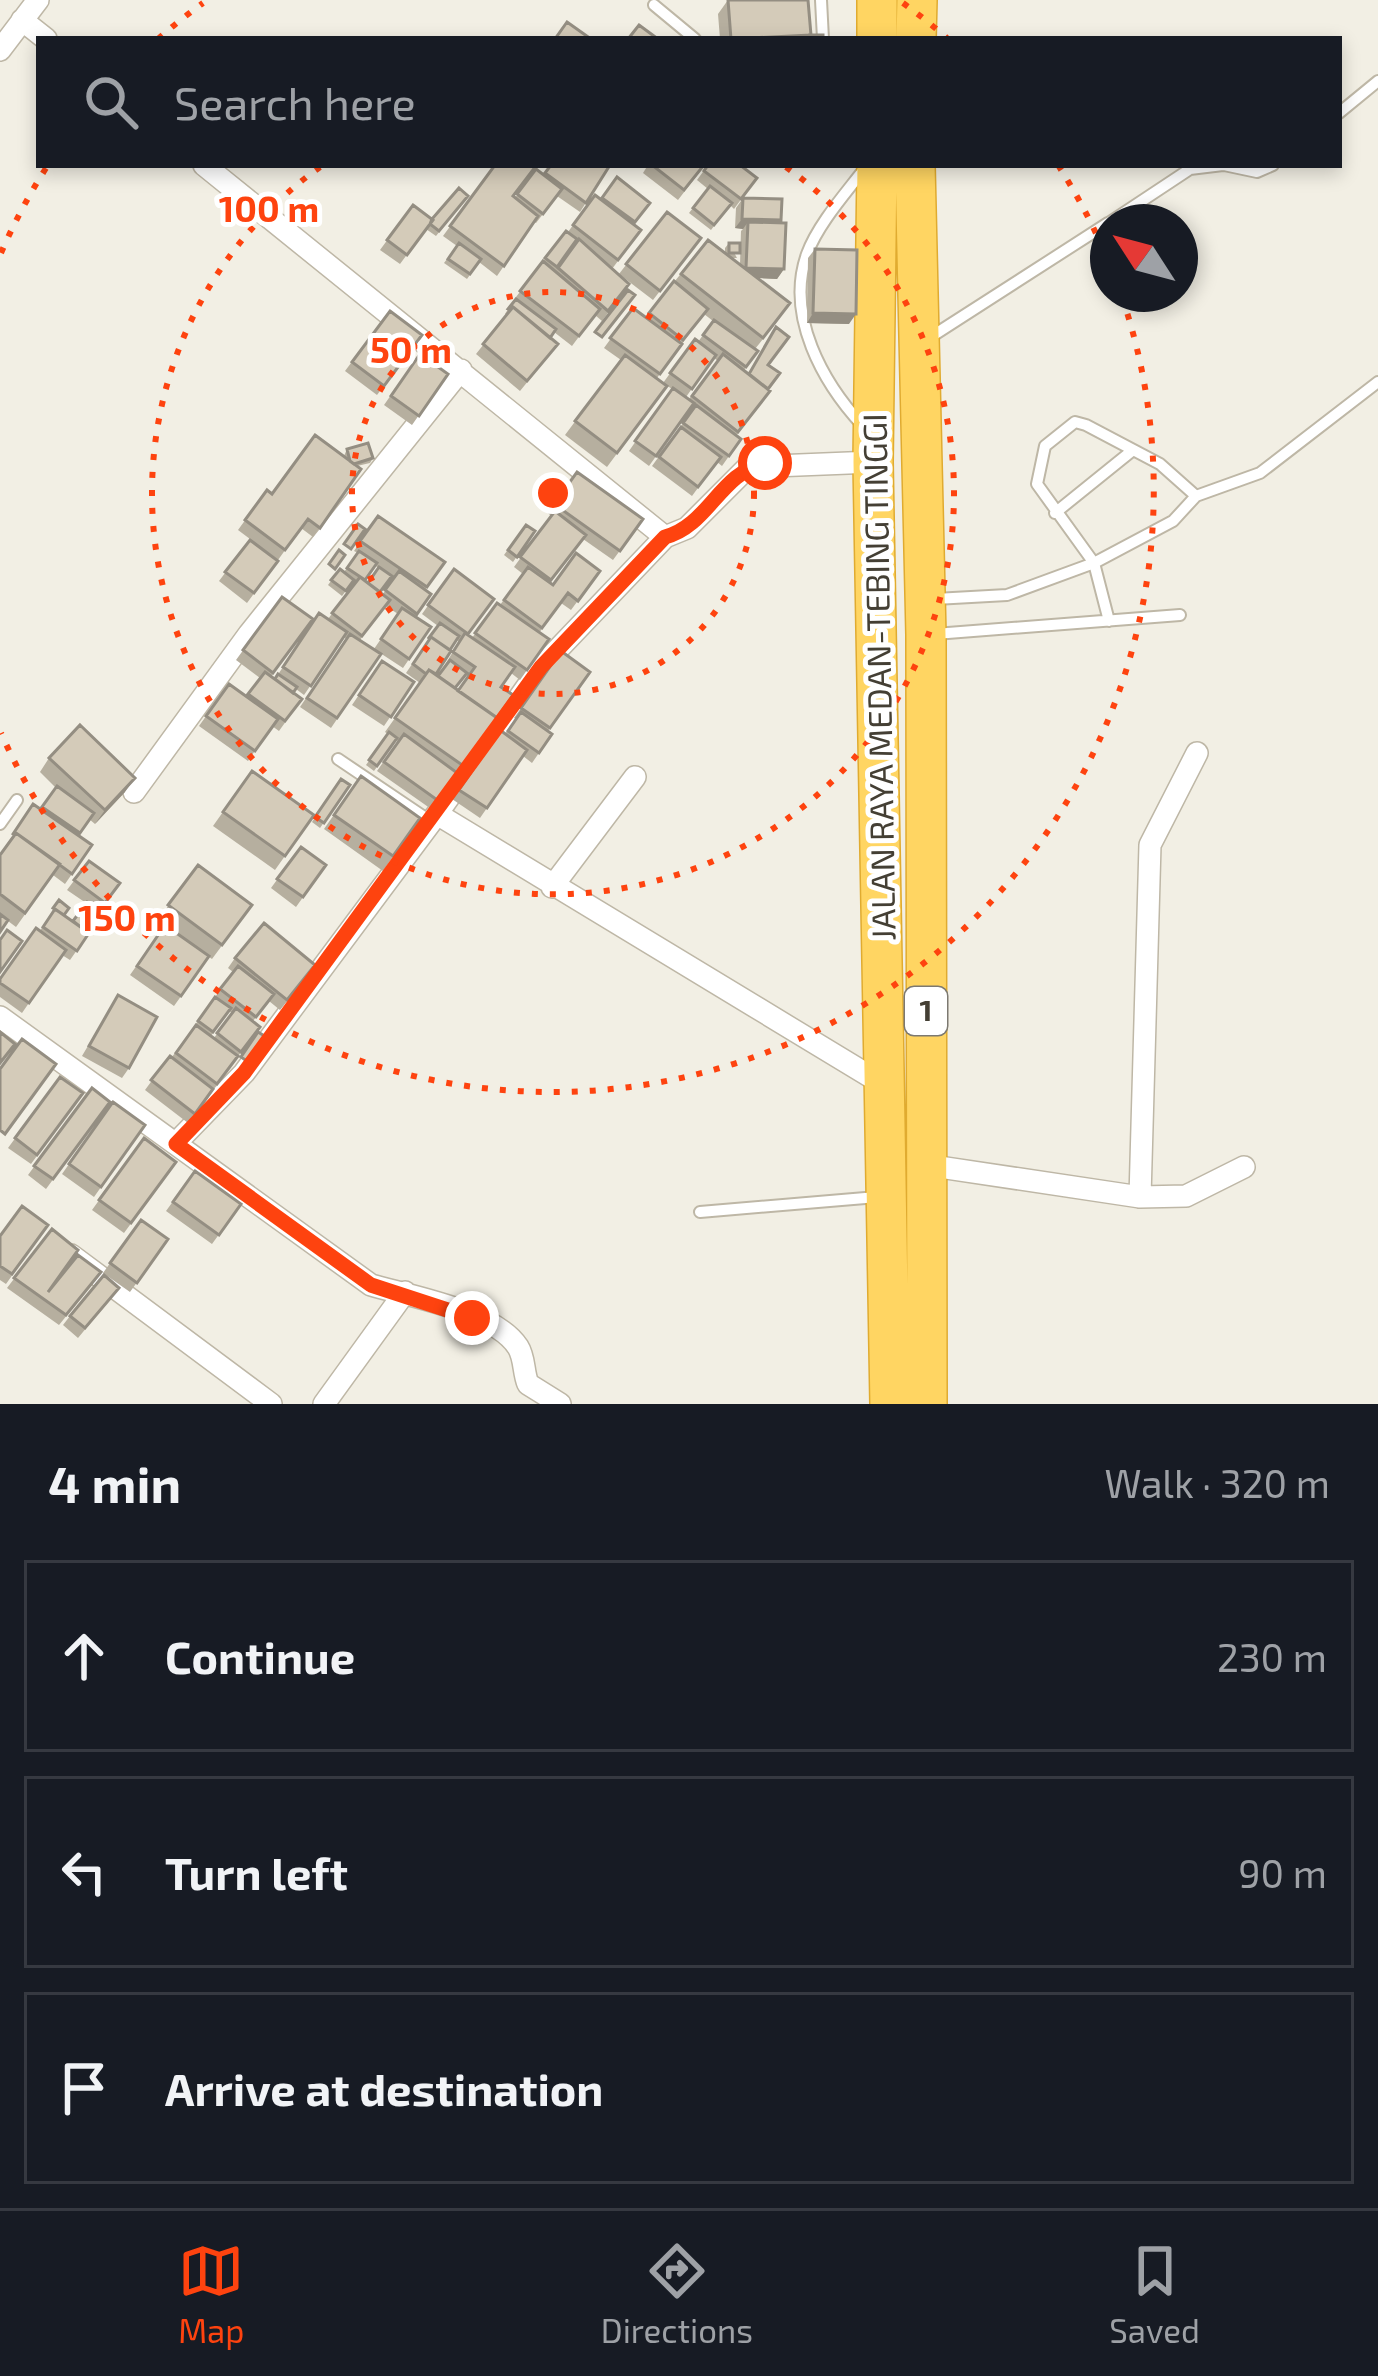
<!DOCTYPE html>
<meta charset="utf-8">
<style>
body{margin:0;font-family:"Exo 2",sans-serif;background:#242831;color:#f1f3f6}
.compass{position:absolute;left:1090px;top:204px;width:108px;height:108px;border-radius:50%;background:#171b24;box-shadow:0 6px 18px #0003;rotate:306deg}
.stop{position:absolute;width:36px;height:36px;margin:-27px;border:9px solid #fe430f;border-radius:50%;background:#fff}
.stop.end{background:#fe430f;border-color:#fff;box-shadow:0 3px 12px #0008}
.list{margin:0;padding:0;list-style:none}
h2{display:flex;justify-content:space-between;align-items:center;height:156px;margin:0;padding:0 48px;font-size:51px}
h2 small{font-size:39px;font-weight:400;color:#9ea1a6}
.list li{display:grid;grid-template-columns:78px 1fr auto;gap:36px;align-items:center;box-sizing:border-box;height:192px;margin:0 24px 24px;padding:0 24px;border:3px solid #363941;border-radius:0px}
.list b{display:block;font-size:45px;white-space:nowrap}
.list em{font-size:39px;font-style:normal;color:#9ea1a6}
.icon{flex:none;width:66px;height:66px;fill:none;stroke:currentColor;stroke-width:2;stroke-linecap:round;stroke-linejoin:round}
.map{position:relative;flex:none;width:1378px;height:1404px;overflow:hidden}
.search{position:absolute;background:#171b24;box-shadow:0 6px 18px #0003;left:36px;right:36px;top:36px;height:132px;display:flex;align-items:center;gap:30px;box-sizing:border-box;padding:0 42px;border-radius:0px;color:#9ea1a6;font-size:45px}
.sheet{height:804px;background:#171b24}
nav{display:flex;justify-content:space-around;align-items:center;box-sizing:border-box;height:168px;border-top:3px solid #363941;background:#171b24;font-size:33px;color:#9ea1a6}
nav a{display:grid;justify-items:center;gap:6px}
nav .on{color:#fe430f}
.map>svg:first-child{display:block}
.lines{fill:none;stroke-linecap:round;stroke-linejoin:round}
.lane-casing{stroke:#beb7a6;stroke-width:14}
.street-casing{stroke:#beb7a6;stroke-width:24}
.highway-casing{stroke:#e0ab30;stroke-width:42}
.lane{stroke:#fff;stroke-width:10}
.street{stroke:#fff;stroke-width:21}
.highway{stroke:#ffd562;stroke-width:39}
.wall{fill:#b6af9f;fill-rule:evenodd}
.shaded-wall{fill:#948e82}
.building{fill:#d4cbb9;stroke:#948e82;stroke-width:3}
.route{stroke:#fe430f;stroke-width:15}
.ring{fill:none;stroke:#fe430f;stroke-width:6;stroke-dasharray:6 12}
.labels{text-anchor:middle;stroke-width:10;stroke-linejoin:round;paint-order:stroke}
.shield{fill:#fff;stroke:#7c7971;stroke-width:3}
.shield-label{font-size:30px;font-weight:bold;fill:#443f34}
.street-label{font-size:33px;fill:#443f34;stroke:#fff}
.centre{fill:#fe430f;stroke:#fff;stroke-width:6}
.ring-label{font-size:36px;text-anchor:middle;font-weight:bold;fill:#fe430f;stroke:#fff;stroke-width:10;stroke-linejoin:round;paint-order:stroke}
</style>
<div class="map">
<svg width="1378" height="1404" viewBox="0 0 1378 1404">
<rect width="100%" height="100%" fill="#f2efe4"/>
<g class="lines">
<defs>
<path id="lane" d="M821 0 823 39
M654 5 695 39
M1339 113 1378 81
M1224 165 1257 172 1273 165
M1110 222 1190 169 1223 165
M926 340 1108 223
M863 426C823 383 785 316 807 254 818 224 846 193 865 168
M1055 513 1133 450
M935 599 1007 595 1094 563 1173 521 1196 496 1260 473 1378 382
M1109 621 1094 563 1037 484 1045 446 1075 422 1086 425 1160 464 1196 496
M935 634 1180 615
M338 759 430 821
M0 824 17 800
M700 1212 877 1197"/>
<path id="street" d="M22 20 46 39
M0 50 38 0
M204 165 665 537
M134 792 249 634 461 370
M437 814 541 667 665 537 687 528 748 467 873 462
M552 887 635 777
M0 1017 371 1285C409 1296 495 1311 518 1347 525 1358 523 1372 528 1384L560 1404
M176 1143 244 1073 437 814 886 1086
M926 1165 1140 1197 1150 845 1197 753
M1140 1197 1186 1196 1244 1167
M71 1255 271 1404
M324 1404 405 1292"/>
<path id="highway" d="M877 39V0
M916 39 917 0
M877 165 873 462 890 1404
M915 165 926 635 927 1404"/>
</defs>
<!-- lane casing -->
<use href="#lane" class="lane-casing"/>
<!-- street casing -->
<use href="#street" class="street-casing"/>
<!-- highway casing -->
<use href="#highway" class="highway-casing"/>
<!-- lane -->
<use href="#lane" class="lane"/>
<!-- street -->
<use href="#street" class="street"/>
<!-- highway -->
<use href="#highway" class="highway"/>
</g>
<!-- wall -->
<path class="wall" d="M728 0 811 35 823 39H720L718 14Z
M495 165 515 198 536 169 543 175 551 165H610L580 212 557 196 536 223 534 222 497 276 479 262 467 279 444 263 457 246 443 236Z
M648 165H705L678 200 643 173Z
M708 165 757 178 734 209 730 205 711 230 689 213 708 189 697 180Z
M617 177 650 203 634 225 641 230 612 269 629 284 602 321 595 315 572 346 554 332 551 338V353L520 391 476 354 507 315 505 314 513 301 566 231 568 232 595 195 601 200Z
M468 196 436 236 426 229 400 264 380 250 413 205 432 219Z
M743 198 781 220 780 222 784 269 777 279 757 278 780 318 755 349 758 351 744 370 748 374 768 365V389L764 400 736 436 734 449 722 466 717 462 692 496 652 466 692 411 690 409 649 466 629 451 672 389 663 383 695 339 698 342 713 321 704 314 657 378 667 386 607 467 565 435 621 360 604 348 633 308 646 317 708 240 725 253V248L729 243 737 258H731L740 265 741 231 743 229 735 228 736 208ZM714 358 718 361 689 399 686 397Z
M667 212 701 238 653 300 619 274Z
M815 249 849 324 807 323 808 258Z
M390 311 422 335 377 395 345 371Z
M420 354 448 374 412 425 384 405Z
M347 449 373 458 370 463 357 466 361 469 313 537 301 528 278 560 238 530 267 490 272 494 344 456Z
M577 472 643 519 613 560 583 539 550 583 553 585 600 571 571 610 561 603 539 633 549 639 520 680 511 673 501 687 497 718 499 719 434 811 377 771 398 741 396 740 374 771 366 765 388 734 385 732 420 683 406 673 438 626 422 614 454 569 468 635 472 638 497 603 500 605 523 574 514 567 551 516 548 513ZM457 640 459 642 438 676 436 675ZM465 674 468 676 458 691 455 688Z
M378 516 445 562 425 590 431 594 415 616 431 627 403 668 374 649 398 614 386 606 360 640 381 654 331 728 300 707 346 639 344 637 304 695 296 689 293 693 302 699 279 731 272 726 248 761 199 726 229 684 247 697 260 678 236 660 282 597 313 619 271 677 275 679 319 613 328 619 356 582 354 580 342 596 328 585 340 569 344 572 358 553 354 551ZM375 565 378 568 368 583 365 580ZM392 577 394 578 383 594 380 592Z
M526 525 535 531 513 562 504 555Z
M250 540 278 561 247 603 219 581Z
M561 651 590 672 548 731 552 734 532 763 523 756 480 818 452 799 500 730 505 734 516 719 514 718Z
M382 661 414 682 384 726 352 705Z
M49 758 125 792 95 824 89 819 78 835 92 845 65 884 53 875 16 927 8 921 0 932V855L33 804 40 809 56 788 40 772Z
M252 771 314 815 275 870 213 826Z
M361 776 420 818 383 871 324 829Z
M341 779 350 785 320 828 312 822Z
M301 847 326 865 296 907 271 888Z
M89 861 120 883 100 911 87 932 89 933 70 960 62 955 22 1013 0 997V979L40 931 59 900 64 915 73 921 86 903 67 890Z
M198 865 252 905 212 959 209 957 174 1006 130 975 165 925 190 943 158 920Z
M235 958 309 974 280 1010 269 1001 253 1021 260 1027 188 1123 145 1090 170 1056 172 1057 233 972 228 968ZM229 1011 232 1013 214 1038 211 1036Z
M118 995 129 1068 122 1078 82 1056Z
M60 1077 83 1093 31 1164 8 1148Z
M92 1088 110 1102 46 1189 28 1175Z
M113 1102 145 1125 94 1197 62 1174Z
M144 1138 176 1162 124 1233 92 1210Z
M195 1171 241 1204 212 1244 166 1211Z
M141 1220 168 1239 130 1292 103 1273Z
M48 1225 6 1284 0 1280V1236Z
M52 1229 48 1292 94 1282 59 1325 7 1288Z
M112 1297 78 1338 63 1325 70 1316Z"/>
<!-- shaded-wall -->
<path class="shaded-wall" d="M811 35 808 39H757Z
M742 219 781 220 775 229 748 222 743 229 735 228Z
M746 268 784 269 777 279 740 277Z
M813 313 856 314 849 324 807 323Z
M135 778 125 792 95 824 105 810Z"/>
<!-- building -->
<path class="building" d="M728 0H808L811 35 731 39Z
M567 22 591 39H555Z
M639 25 658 39H628Z
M808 35H823V39H808L811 35Z
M495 165 536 166 513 196 538 216 504 266 450 226Z
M551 165H610L586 203 545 173Z
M652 165H704L684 190Z
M708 165H740L757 178 741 199 704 171Z
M536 169 562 189 543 214 517 194Z
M617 177 650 203 635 222 602 198Z
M710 186 732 203 714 225 693 208Z
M459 188 468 196 439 231 430 224 432 219Z
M595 195 641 230 618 260 573 225Z
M743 198 782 199 781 220 742 219Z
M413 205 433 220 407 255 387 240Z
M667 212 701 238 660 291 626 264Z
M748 222 786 223 784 269 746 268Z
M566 231 577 239 557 267 545 258Z
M579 239 629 284 608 311 558 268Z
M708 240 790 303 763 338 681 274Z
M459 243 481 259 470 274 448 259Z
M729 243H740V253H729Z
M815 249 857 250 856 314 813 313Z
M543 261 600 309 579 336 520 291Z
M674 281 708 309 683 340 649 313Z
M628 290 635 295 602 337 595 332Z
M516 299 556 329 550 338 513 307 510 310 508 309Z
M513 307 558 344 527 381 483 344Z
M633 308 682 344 660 374 610 338Z
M390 311 422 335 384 386 352 362Z
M714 320 758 351 746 367 703 335Z
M776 327 789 337 768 365 780 373 768 389 749 374Z
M695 339 716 355 692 389 670 373Z
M420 354 448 374 419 416 391 396Z
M723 354 770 391 738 432 692 396Z
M625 355 667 386 617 453 575 421Z
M673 388 694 403 656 456 635 441Z
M696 405 741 439 729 456 683 423Z
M681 427 721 457 698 487 659 457Z
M315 435 361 469 320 528 308 519 285 550 245 520 267 490 272 494Z
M368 443 373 458 354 464 350 461 347 449Z
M577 472 643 519 620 551 554 504Z
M555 511 586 535 551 580 520 557Z
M378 516 445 562 427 587 360 541Z
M358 524 365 529 351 549 344 544Z
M526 525 535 531 517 557 508 550Z
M250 540 278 561 254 593 225 572Z
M339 550 345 555 335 569 329 564Z
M359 551 377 563 365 580 347 568Z
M576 553 600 571 578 601 568 593 542 628 504 600 528 567 553 585Z
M379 567 392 576 380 592 368 583Z
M340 569 354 580 346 591 331 580Z
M454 569 494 599 468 634 428 605Z
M399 571 431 594 417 614 385 590Z
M360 577 390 600 362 636 332 613Z
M282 597 313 619 273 673 243 650Z
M497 603 549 639 527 670 475 633Z
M402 608 431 627 409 659 381 639Z
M319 613 347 632 311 686 283 667Z
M440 623 459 636 450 650 431 637 428 639Z
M465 633 515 667 501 687 513 695 497 718 458 691 475 667 453 652Z
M350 634 381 654 337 718 307 698Z
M431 637 451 651 436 674 429 670 426 674 413 664Z
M561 651 590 672 550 728 521 708Z
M450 660 467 673 455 688 438 676Z
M382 661 414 682 391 717 359 695Z
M429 670 499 719 465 767 395 718Z
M265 672 302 699 285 721 248 694Z
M278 674 297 687 293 693 275 679Z
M229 684 278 719 255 751 206 716Z
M521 712 552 734 539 753 508 731Z
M80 725 135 778 105 810 49 758Z
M500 730 527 750 487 808 459 790Z
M389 732 397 738 377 766 369 760Z
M404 734 460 775 440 802 384 762Z
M252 771 314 815 285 856 223 812Z
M361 776 420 818 393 856 334 815Z
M341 779 350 785 324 823 315 817Z
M57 786 94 813 80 833 42 807Z
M33 804 92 845 72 874 16 833 14 835 13 834Z
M16 833 60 864 25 913 0 894V855Z
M301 847 326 865 303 897 277 879Z
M89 861 120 883 105 903 74 880Z
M198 865 252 905 222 945 168 905Z
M59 900 69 908 64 915 53 908Z
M87 902 102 913 87 932 73 921Z
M55 909 89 933 77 951 43 927Z
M0 914 8 920 0 932Z
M264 923 315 965 287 1000 235 958Z
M165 925 209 956 181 996 137 966Z
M36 928 66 950 29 1003 0 983V979Z
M7 930 22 941 0 972V940Z
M238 966 274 994 256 1017 220 989Z
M118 995 157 1017 129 1068 89 1046Z
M215 997 231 1008 213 1032 198 1021Z
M236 1008 260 1027 241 1052 217 1033Z
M196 1025 238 1056 217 1084 176 1053Z
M0 1032 15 1044 0 1063Z
M258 1032 266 1037 248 1062 241 1057Z
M22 1039 56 1064 5 1134 0 1130V1069Z
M170 1056 213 1089 195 1114 151 1080Z
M60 1077 83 1093 37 1155 15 1138Z
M92 1088 110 1102 53 1179 34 1166Z
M113 1102 145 1125 101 1187 69 1164Z
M144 1138 176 1162 131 1223 99 1200Z
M195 1171 241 1204 219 1235 173 1202Z
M22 1206 48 1225 12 1274 0 1266V1236Z
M141 1220 168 1239 137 1283 110 1263Z
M52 1229 78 1250 48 1292 78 1255 101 1272 66 1315 14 1278Z
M104 1275 119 1288 85 1328 70 1316Z"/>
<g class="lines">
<!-- route -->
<path class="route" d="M472 1318 371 1285 176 1144 244 1073 541 667 665 537C708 526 720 473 765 463"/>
</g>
<!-- distance rings -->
<g class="ring">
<circle cx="553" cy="493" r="201"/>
<path d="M786 167A401 401 0 1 1 320 167"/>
<path d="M1 253A602 602 0 0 1 48 165M158 39A602 602 0 0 1 203 3M903 3A602 602 0 0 1 948 39M1058 165A602 602 0 0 1 1107 258M1122 297A602 602 0 0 1 1 733"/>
</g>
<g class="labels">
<!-- shield labels -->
<rect class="shield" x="905" y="987" width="42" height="48" rx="9"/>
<g class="shield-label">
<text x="926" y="1021">1</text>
</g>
<!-- street labels -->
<g class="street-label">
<text transform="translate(879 677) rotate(-91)" y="12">JALAN RAYA MEDAN-TEBING TINGGI</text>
</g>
</g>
<circle cx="553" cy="493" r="18" class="centre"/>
<g class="ring-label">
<text x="269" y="222">100 m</text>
<text x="411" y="363">50 m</text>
<text x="127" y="931">150 m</text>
</g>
</svg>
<svg class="compass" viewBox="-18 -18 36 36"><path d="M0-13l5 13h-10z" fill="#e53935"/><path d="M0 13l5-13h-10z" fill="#9ea1a6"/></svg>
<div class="stop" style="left:765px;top:463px"></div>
<div class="stop end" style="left:472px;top:1318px"></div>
<div class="search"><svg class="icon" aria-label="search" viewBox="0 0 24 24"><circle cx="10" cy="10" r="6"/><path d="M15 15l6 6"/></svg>Search here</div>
</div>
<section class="sheet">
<h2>4 min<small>Walk · 320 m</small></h2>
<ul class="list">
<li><svg class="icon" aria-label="ahead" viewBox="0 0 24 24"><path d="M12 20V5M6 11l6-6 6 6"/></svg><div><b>Continue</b></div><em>230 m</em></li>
<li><svg class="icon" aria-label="left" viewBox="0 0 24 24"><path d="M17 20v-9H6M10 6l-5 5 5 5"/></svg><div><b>Turn left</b></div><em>90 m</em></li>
<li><svg class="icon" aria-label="arrive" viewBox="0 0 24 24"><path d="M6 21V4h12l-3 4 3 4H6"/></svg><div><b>Arrive at destination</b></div></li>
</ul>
</section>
<nav>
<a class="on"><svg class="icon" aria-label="map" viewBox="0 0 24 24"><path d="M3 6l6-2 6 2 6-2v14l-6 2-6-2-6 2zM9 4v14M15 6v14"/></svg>Map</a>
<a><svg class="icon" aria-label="directions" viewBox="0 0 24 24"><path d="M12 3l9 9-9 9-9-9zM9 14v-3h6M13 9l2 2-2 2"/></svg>Directions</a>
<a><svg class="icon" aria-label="saved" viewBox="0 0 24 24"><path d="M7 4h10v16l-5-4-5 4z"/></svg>Saved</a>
</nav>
